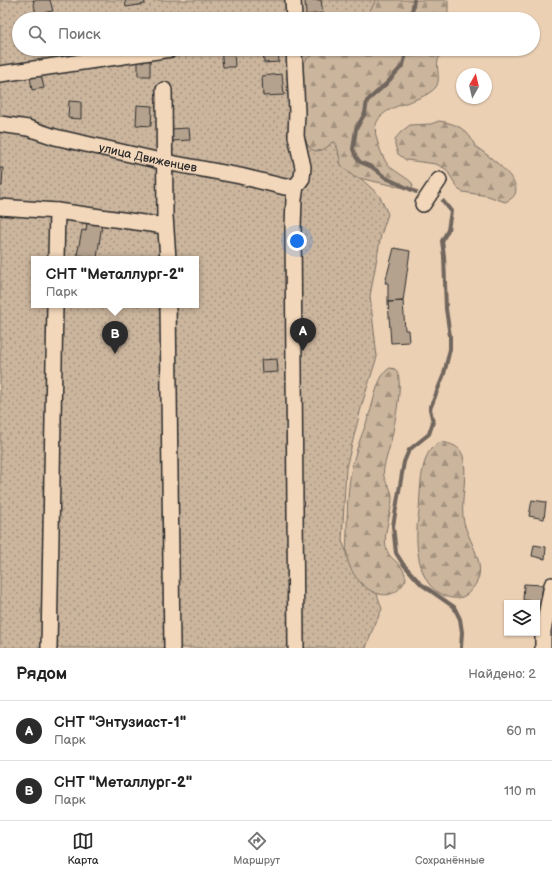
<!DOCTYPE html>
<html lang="ru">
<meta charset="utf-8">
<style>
body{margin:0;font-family:"Balsamiq Sans",sans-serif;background:#f2f2f2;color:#222}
.controls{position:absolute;right:12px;bottom:12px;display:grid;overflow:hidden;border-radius:0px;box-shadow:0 1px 3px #0004}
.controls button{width:36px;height:36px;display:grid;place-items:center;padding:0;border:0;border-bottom:1px solid #e0e0e0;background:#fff;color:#222;font:20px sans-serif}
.compass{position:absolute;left:456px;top:68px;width:36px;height:36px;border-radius:50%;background:#fff;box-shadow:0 1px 3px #0004;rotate:8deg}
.you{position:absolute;left:297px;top:241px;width:14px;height:14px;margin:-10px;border:3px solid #fff;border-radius:50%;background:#1a73e8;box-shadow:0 0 0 6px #1a73e833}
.badge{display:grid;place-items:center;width:26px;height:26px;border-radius:50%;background:#2b2b2b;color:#fff;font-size:13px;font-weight:700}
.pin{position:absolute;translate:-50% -33px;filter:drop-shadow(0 1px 2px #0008)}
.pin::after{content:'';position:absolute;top:21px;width:14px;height:12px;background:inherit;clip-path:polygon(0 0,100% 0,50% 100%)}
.popup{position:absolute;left:31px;top:256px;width:168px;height:52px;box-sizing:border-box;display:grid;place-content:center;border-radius:0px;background:#fff;filter:drop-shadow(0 1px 3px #0005);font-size:13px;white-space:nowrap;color:#767676}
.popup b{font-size:15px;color:#222}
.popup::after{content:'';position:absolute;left:50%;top:100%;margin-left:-8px;border:8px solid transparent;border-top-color:#fff}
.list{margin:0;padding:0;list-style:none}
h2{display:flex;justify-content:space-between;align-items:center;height:52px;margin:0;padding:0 16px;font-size:17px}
h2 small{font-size:13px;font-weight:400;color:#767676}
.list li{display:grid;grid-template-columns:26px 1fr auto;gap:12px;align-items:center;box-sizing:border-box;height:60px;padding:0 16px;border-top:1px solid #e0e0e0}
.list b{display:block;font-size:15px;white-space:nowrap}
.list p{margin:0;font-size:13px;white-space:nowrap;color:#767676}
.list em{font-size:13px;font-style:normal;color:#767676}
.icon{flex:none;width:22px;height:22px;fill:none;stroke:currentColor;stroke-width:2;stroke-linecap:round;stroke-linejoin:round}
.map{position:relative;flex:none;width:552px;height:648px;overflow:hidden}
.search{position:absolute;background:#fff;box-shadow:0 1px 3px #0004;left:12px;right:12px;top:12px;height:44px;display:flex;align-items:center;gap:10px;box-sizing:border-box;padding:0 14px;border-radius:22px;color:#767676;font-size:15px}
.sheet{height:172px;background:#fff}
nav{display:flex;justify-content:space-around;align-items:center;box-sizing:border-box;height:56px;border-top:1px solid #e0e0e0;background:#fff;font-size:11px;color:#767676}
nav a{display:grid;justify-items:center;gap:2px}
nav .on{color:#2b2b2b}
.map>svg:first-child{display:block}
.green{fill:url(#green-dots);stroke:#7b7064;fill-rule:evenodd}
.forest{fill:url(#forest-firs);stroke:#7b7064}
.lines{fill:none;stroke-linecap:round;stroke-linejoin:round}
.stream{stroke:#71665d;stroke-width:4}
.building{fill:#b5a28e;stroke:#2b2b2b}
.minor-casing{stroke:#2b2b2b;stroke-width:18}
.minor{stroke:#f3d7ba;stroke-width:15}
.labels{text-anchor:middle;stroke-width:3.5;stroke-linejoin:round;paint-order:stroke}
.street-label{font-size:12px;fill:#2b2b2b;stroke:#f3d7ba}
</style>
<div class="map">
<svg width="552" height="648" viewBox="0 0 552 648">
<defs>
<pattern id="green-dots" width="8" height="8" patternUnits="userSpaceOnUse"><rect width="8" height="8" fill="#cbb59d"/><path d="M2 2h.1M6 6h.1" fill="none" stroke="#a59380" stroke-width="1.8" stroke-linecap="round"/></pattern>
<pattern id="forest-firs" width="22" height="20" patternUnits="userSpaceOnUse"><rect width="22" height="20" fill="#cbb59d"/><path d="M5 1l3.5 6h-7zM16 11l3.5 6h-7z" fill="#a59380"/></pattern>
</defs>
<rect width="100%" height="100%" fill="#ebd0b4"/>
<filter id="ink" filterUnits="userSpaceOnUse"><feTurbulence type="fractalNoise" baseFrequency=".025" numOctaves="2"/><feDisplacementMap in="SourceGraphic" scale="8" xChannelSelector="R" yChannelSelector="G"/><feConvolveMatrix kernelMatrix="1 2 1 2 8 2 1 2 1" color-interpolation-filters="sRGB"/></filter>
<g filter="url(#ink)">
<!-- green -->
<path class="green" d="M0 0H380L368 19H19V49H363L358 176 379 195 388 214 381 235 370 296 377 357 362 404 346 468 342 541 354 571 376 591 382 609 372 631 366 648H0ZM34 259H196V305H34Z"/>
<!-- forest -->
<path class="forest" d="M376 0H448V19H365Z
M345 49H443C441 53 439 57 438 60 436 69 441 80 436 87 420 107 365 102 377 140 379 147 382 156 386 162 392 171 404 175 412 183L413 187 409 189 354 177 341 165 338 150 335 143 332 142C328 147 323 151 316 151 299 148 302 110 302 98 302 90 301 81 301 73 302 67 304 61 309 57 319 50 334 50 345 49Z
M439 121C456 123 469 130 475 146 487 155 538 189 505 202L488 196 463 192 459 190 446 169 436 164 406 160 398 154 395 145V139L401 132 410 125 431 124Z
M390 368 395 369C398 373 399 376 399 380 401 393 394 427 391 441 389 450 386 458 384 467 381 484 392 483 392 498 392 513 383 532 386 547 389 562 403 560 406 579 390 612 355 587 348 561 345 552 347 540 347 530 347 505 348 476 356 452 360 438 366 425 370 412 374 400 378 374 390 368Z
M442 442C451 444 460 446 463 456 468 473 461 499 463 517 466 541 493 568 471 590 468 594 464 597 459 598 453 599 446 597 441 594 420 584 416 551 417 530 417 524 418 518 419 512 420 495 420 474 426 458 429 450 434 444 442 442Z"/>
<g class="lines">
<!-- stream -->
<path class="stream" d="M411 19 414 0
M407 49 403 65 386 84 367 101 365 113 356 129 353 149 356 157 360 162 372 167 386 178 416 192
M443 201 451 211 448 230 442 241 444 256 446 309 450 336V349L444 374 430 409 433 422 429 434 409 450 404 462 393 526 396 553 403 564 421 584 454 607 460 619 462 632 461 648"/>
</g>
<!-- building -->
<path class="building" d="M33 0H50L53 11 36 14Z
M125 0H144L145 4 126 7Z
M305 0H321L323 13 306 15Z
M234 49 235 67H223L221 50Z
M263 49H278L279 62 264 63Z
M138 60H150V76H138Z
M41 74 44 88 32 90 30 76Z
M282 74 284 95 263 96 262 76Z
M69 101 81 102V119L68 118Z
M137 105 152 106 151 126 136 125Z
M189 128 190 140 172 141 171 129Z
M0 168H3L2 186H0Z
M87 222 102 224 97 258 77 255 82 230 86 231Z
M394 248 410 251 403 301 388 302V283H385Z
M403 301 405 330H408L409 342 391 343 388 302Z
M277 359 278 372 262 373 261 360Z
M532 500 546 502 544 519 529 516Z
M534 545 546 547 545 559 532 556Z
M524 584 543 585 541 602 523 600Z"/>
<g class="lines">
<defs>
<g id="minor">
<path d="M293 0 294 19"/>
<path d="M294 49 297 112 296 136 303 167 302 178 296 186 294 199 293 227 296 648"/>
<path d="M0 74 171 49"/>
<path d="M164 90 165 216 168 259"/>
<path id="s1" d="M0 124 28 128 55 137 165 162 240 176 285 187 296 186"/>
<path d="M423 204 439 180"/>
<path d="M0 207 57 211 165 226"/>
<path d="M56 259 57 211"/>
<path d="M168 305 172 648"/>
<path d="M49 648 55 305"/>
<path d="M543 648V631L552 585"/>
</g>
</defs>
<!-- minor casing -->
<use href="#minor" class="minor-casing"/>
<!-- minor -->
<use href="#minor" class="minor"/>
</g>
</g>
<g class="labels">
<!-- street labels -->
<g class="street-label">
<text dy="4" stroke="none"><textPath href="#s1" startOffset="152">улица Движенцев</textPath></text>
</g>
</g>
</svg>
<div class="controls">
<button><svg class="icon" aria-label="layers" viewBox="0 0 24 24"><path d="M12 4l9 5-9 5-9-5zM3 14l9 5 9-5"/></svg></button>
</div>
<svg class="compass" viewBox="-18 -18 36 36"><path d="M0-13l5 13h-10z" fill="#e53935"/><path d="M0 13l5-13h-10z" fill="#767676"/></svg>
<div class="you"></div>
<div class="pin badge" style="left:303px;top:351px">A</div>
<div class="pin badge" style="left:115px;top:354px">B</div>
<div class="popup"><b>СНТ &quot;Металлург-2&quot;</b>Парк</div>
<div class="search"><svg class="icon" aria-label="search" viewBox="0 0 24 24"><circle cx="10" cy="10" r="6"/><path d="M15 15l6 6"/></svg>Поиск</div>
</div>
<section class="sheet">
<h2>Рядом<small>Найдено: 2</small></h2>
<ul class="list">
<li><span class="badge">A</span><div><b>СНТ &quot;Энтузиаст-1&quot;</b><p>Парк</p></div><em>60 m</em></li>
<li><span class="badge">B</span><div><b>СНТ &quot;Металлург-2&quot;</b><p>Парк</p></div><em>110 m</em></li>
</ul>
</section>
<nav>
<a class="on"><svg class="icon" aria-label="map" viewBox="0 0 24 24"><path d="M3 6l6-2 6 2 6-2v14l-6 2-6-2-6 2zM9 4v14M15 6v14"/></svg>Карта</a>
<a><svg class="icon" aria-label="directions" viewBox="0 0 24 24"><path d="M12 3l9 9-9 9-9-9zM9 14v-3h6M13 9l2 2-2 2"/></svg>Маршрут</a>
<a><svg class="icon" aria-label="saved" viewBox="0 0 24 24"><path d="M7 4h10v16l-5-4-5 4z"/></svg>Сохранённые</a>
</nav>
